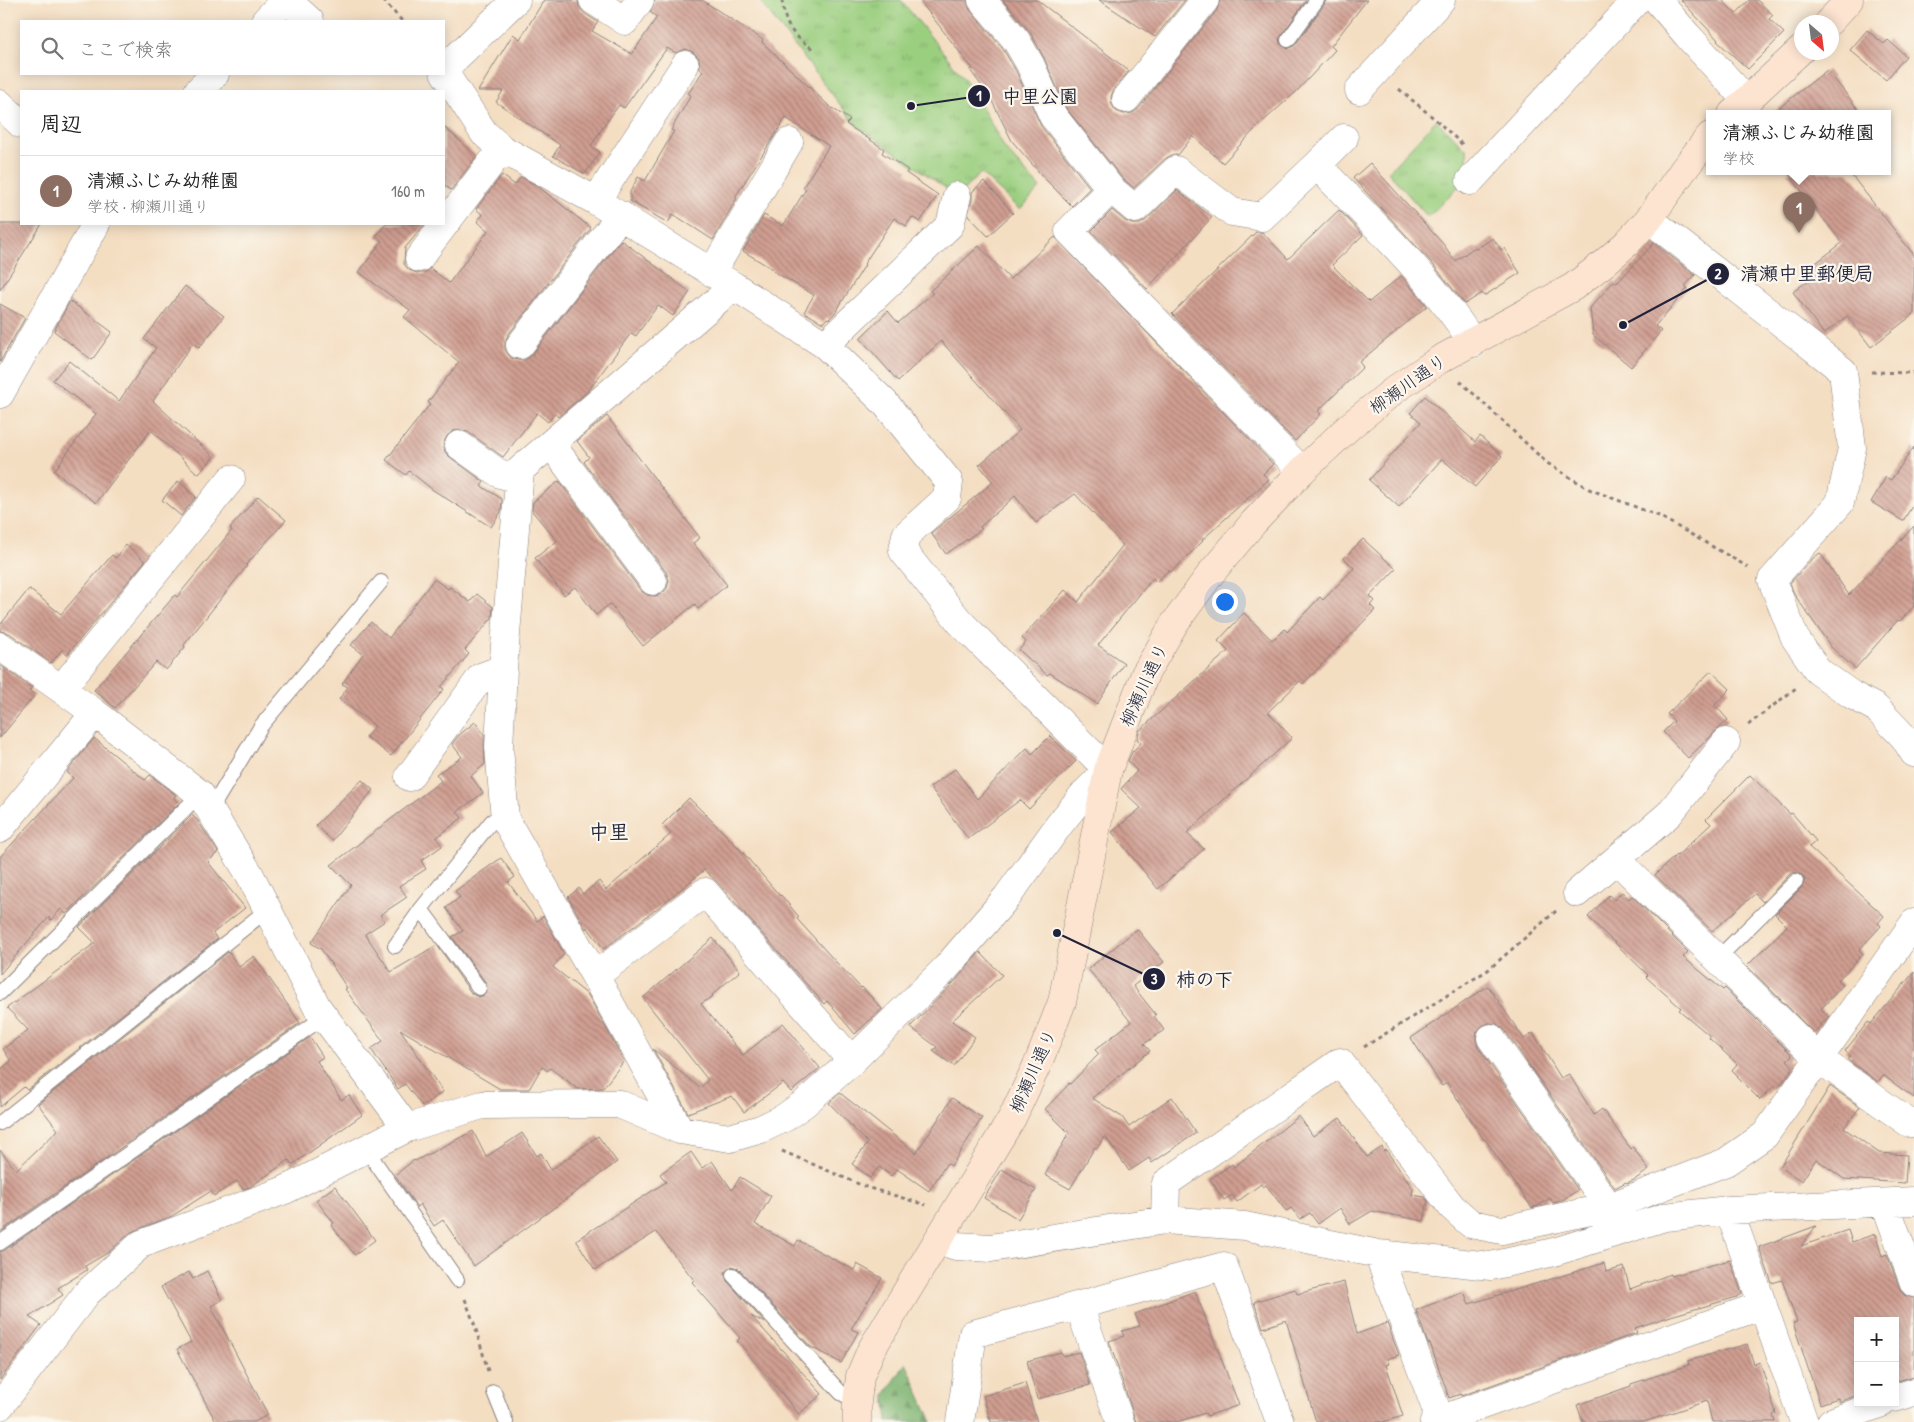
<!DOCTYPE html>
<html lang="ja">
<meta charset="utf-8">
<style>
body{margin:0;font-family:"Patrick Hand","Klee One",sans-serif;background:#f6f6f6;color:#222}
.controls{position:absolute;right:15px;bottom:15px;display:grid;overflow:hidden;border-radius:0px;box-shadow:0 2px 12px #0003}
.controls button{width:45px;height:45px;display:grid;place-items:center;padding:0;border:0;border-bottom:1px solid #e0e0e0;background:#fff;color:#222;font:25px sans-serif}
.compass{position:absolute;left:1794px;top:15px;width:45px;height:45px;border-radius:50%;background:#fff;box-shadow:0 2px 12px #0003;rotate:152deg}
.you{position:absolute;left:1224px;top:601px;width:18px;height:18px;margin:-12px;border:4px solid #fff;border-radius:50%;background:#1a73e8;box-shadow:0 0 0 8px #1a73e833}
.badge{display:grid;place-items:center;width:32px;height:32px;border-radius:50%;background:#c8321e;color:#fff;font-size:16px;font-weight:700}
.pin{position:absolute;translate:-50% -41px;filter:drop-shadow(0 1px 2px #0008)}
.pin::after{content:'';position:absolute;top:26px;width:18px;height:15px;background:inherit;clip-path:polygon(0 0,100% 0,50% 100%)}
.popup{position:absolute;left:1706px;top:110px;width:185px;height:65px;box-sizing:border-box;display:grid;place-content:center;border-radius:0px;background:#fff;filter:drop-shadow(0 1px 4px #0005);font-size:16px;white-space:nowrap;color:#767676}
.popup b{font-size:19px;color:#222}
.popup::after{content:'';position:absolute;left:50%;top:100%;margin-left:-10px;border:10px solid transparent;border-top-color:#fff}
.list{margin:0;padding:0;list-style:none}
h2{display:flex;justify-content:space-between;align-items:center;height:65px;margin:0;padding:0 20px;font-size:21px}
h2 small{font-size:16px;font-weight:400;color:#767676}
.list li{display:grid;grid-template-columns:32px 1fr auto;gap:15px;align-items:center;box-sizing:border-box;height:70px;padding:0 20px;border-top:1px solid #e0e0e0}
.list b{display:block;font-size:19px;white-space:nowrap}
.list p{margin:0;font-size:16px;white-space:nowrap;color:#767676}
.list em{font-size:16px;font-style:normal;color:#767676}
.icon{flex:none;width:28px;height:28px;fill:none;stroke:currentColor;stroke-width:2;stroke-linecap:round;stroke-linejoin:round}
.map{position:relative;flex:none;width:1914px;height:1422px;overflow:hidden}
.search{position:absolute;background:#fff;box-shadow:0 2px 12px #0003;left:20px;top:20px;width:425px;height:55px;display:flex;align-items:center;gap:12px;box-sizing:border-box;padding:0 18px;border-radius:0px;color:#767676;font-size:19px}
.panel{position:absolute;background:#fff;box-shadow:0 2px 12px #0003;left:20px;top:90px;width:425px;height:135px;border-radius:0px}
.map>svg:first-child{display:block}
.forest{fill:url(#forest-firs);stroke:#4f6a54}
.park{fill:url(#park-tufts);stroke:#5e785e}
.building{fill:url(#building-back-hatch)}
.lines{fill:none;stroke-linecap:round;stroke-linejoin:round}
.lane-casing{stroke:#8b807e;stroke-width:16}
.street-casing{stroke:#8b807e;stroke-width:29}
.secondary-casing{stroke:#8b807e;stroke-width:29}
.path{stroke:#8b807e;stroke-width:3;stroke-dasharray:4 4;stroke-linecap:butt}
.lane{stroke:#fff;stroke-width:14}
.street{stroke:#fff;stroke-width:28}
.secondary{stroke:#fde4d1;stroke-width:28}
.labels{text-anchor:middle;stroke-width:4.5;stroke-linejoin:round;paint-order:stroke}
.street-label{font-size:18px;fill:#22223b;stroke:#fbf7ec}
.quarter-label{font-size:20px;font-weight:bold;fill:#22223b;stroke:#fbf7ec}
.leader{fill:none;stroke:#22223b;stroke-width:2}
.callout-dot{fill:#22223b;stroke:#fbf7ec;stroke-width:2}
.mark-label{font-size:15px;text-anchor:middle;font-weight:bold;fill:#fff}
.callout-label{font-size:19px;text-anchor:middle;font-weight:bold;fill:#22223b;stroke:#fbf7ec;stroke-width:4.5;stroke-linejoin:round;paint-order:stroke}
</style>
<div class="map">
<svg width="1914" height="1422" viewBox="0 0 1914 1422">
<defs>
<pattern id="forest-firs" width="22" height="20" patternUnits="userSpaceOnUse" patternTransform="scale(1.25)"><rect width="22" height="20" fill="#7cb26e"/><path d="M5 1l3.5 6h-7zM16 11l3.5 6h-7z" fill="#65905c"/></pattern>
<pattern id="park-tufts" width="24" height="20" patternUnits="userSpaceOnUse" patternTransform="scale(1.25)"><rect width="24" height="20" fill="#9bcf80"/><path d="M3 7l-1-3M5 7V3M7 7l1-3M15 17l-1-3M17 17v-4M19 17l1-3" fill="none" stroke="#85b170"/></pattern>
<pattern id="building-back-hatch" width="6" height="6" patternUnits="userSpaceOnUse" patternTransform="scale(1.25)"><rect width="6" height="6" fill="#d09e91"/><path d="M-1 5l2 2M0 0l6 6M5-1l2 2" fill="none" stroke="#a88078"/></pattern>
</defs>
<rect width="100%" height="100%" fill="#fbf7ec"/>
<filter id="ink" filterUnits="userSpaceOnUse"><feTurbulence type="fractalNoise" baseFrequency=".02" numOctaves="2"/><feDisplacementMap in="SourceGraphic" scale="10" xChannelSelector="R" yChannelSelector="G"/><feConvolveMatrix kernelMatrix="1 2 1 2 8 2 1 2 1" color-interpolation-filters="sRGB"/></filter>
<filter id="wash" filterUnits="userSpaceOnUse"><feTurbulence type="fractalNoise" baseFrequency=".0096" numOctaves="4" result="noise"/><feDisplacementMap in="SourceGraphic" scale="20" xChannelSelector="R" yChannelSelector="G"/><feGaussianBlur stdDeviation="1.12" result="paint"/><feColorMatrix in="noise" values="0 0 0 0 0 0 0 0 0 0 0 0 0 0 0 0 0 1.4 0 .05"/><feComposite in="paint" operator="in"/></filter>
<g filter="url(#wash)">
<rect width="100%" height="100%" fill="#f4dec2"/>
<!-- forest -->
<path class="forest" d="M906 1363 932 1422H888L885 1395Z"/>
<!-- park -->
<path class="park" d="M759 0H901L971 87 1005 149 1040 188 1020 210 981 173 957 196 856 125Z
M1436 120 1467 150 1468 166 1462 183 1428 217 1388 172Z"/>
<g id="blocks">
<!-- building -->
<path class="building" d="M544 0H578L579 7 584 13 598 22 592 31 632 54 657 17 650 12 655 0H702L763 40 762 42 829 106 850 120 846 124 884 149 882 153 908 170 906 173 938 195 920 222 912 217 906 226 894 218 864 264 865 265 835 313 829 319 827 318 823 323 804 312 814 295 773 271 774 270 743 251 764 215 783 226 806 189 803 187 829 146 786 118 735 197 737 198 713 240 673 214 668 223 630 201V192L638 177 645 181 674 131 671 130 691 95 688 94 703 71 700 69 699 58 693 52 686 49 676 53 667 48 624 108 619 105 603 127 591 146 600 152 585 174 553 156 560 145 496 102 503 91H478L513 34 520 39Z
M919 0H967L970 10 1003 49 1016 71 1041 126 1090 188 1072 206 1045 179 1012 141 990 97 970 70 973 69Z
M1003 0H1037L1129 71 1114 89 1111 97 1112 105 1116 111 1124 114 1132 113 1138 109 1217 10 1220 0H1306L1279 39 1280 44 1288 49 1295 45 1324 5 1326 0H1367L1331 46 1335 50 1296 92 1258 126 1223 163 1193 136 1178 155H1171L1165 159 1134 188 1122 178 1066 108 1044 58 1030 32Z
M1099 0H1185L1155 37Z
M1681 0H1722L1736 14 1749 0H1757L1773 15 1769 19 1784 33 1748 69 1717 41 1718 40Z
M1867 30 1884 44 1888 40 1906 56 1886 80 1850 50Z
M1827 70 1862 114H1771Z
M444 127 477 156 451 190 444 185Z
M1370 163 1444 245 1455 261 1475 247 1476 249 1493 238 1501 250 1504 248 1520 273 1484 296 1482 293 1465 304 1431 262 1353 178Z
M1787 172H1849L1914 255V314L1871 347 1847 316 1824 334 1793 292 1810 279 1804 272 1842 243Z
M502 175 515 185 521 177 536 185 591 228 508 335 505 342V350L511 358 518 360H525L532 355 621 240 690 292 673 316 658 305 636 336 631 333 588 391 558 417 555 413 548 422 537 413 503 457 468 432 461 430 453 431 447 436 443 444 445 452 450 457 484 482 481 486 502 499 501 512 491 527 433 490 409 471 406 475 386 460 430 404 428 402 459 362 404 317 410 310 359 272 382 241 376 236 386 224H425L405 248 404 264 409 270 417 273H425L430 268 449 283 488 231 477 221 483 215 476 209Z
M984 181 1013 213 988 236 968 215 972 200V192Z
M1177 190 1212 217 1147 289 1091 231 1112 210 1125 221 1132 224H1140L1146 220Z
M1339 210 1363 235 1332 265 1369 302 1401 276 1427 306 1359 362 1363 367 1318 411 1321 414 1295 441 1172 314 1256 232H1262L1288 259Z
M0 224H42L0 290Z
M1055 237 1273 464 1263 474 1269 479 1202 540 1203 541 1191 553 1171 572 1169 570 1156 582 1153 578 1098 645 1124 663 1097 704 1050 673 1047 675 1019 650 1026 642 1022 638 1065 590 1078 602 1123 545 1075 494 1036 523 1015 496 980 527 982 529 946 554 931 533 993 482 979 465 1020 430 941 341 898 381 860 338 888 311 898 323 933 293 930 291 979 246 1010 279Z
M1654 243 1695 275 1685 286 1688 288 1655 326 1661 331 1631 367 1593 335 1590 308 1614 281 1617 283Z
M185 286 224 316 199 348 193 343 153 401 214 457 198 474 151 430 96 503 54 471 96 414 53 380 69 361 119 401 156 348 144 339Z
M70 301 112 332 92 360 54 331Z
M0 304 25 318 0 362Z
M1425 396 1475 442 1480 436 1502 456 1475 487 1442 459 1399 507 1369 480 1421 422 1410 413Z
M607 416 700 538 693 543 727 585 698 609 695 604 643 646 610 604 596 615 575 587 564 595 535 558 557 541 532 511 533 502 559 481 641 591 647 595 655 596 662 594 667 588 669 580 666 572 584 462 589 457 577 441Z
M1914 447V503L1903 521 1871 502 1886 477 1891 480Z
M178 481 196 497 181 516 162 500Z
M258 496 286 520 246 565 247 566 184 645 185 647 166 670 156 662 115 708 94 690 175 595 177 597 232 530 230 528Z
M1914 526V606L1900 621 1898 620 1855 669 1831 647 1794 594 1790 583 1812 559 1820 553 1849 595Z
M1363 539 1396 569 1370 596 1375 601 1370 605 1375 610 1303 684 1300 681 1268 712 1292 738 1187 833 1204 849 1158 889 1112 832 1141 808 1121 789 1137 771 1128 761 1132 752 1141 743 1137 739 1140 730 1228 651 1218 641 1244 613 1272 640 1285 629 1287 632 1320 597 1323 600 1354 568 1344 558Z
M126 545 145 561 67 655 62 650 51 663 9 633 0 631V625L29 589 61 614 112 555 116 558Z
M434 579 448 589 450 587 470 602 477 594 493 607 492 618 465 650 469 654 441 687 444 689 391 756 366 737 375 726 339 699 348 687 342 684 363 654 351 645 371 622 389 638Z
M0 665 32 688 29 691 35 695 0 738Z
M1711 671 1730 689 1715 705 1728 720 1688 758 1663 732 1674 721 1667 714Z
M475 722 484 734 485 764 471 776 483 793 457 812 462 818 436 838 442 846 421 861 426 869 399 886 407 897 380 915 385 921 365 934 391 972 437 945 472 994 479 997 484 995 487 991 486 983 452 937 463 931 446 908 460 897 455 891 501 858 515 877 508 882 537 921 543 916 564 954 553 967 588 995 624 1061 603 1088 578 1089 550 1068 548 1071 542 1067 529 1089H500L400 1029 443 1092 422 1106 405 1084 398 1089 371 1049 383 1041 345 989 347 988 321 949 311 943 351 885 331 865 441 781 436 774 462 757 452 744 458 736Z
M1050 736 1076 761 1029 809 1020 800 968 839 930 787 955 769 977 799 1027 748 1032 754Z
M94 738 145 780 150 775 176 795 174 798 179 803 66 914 61 909 51 920 49 917 0 974V857L73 778 67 772Z
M1750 775 1790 814 1792 813 1816 841 1809 847 1884 916 1878 923 1881 926 1859 950 1863 954 1838 980 1843 985 1821 1009 1829 1016 1814 1033 1747 966 1787 926 1775 914 1802 887 1805 879 1802 875 1794 872 1790 874 1763 902 1755 894 1712 931 1655 875 1676 855 1677 856 1711 824 1706 819Z
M362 780 373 790 332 841 316 825Z
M689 798 738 847 780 896 781 895 799 917 797 919 836 962 861 988 862 987 882 1009 855 1034 827 1001 824 1004 717 882 704 870 663 904 604 949 587 927 586 929 568 897 579 888 583 894 599 881 606 890 671 834 662 825Z
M192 815 198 821 218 852 208 862 245 908 213 933 217 939 27 1090 24 1087 0 1107V1070L11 1061 3 1049 28 1030 7 1008 95 943 79 927Z
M1622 892 1629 899 1632 896 1688 952 1683 957 1723 990 1725 988 1792 1055 1787 1060 1793 1067 1778 1088 1775 1085 1760 1100 1737 1077 1738 1076 1732 1070 1737 1064 1709 1038 1710 1036 1679 1010 1681 1008 1646 977 1648 975 1588 917 1609 895 1614 900Z
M1137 929 1164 962 1133 986 1156 1015 1154 1016 1164 1030 1144 1044 1150 1051 1092 1098 1122 1117 1129 1127 1172 1097 1196 1133 1152 1163 1149 1158 1129 1171 1105 1136 1097 1148 1095 1147 1070 1189 1045 1175 1069 1133 1045 1109 1069 1084 1068 1083 1070 1084 1099 1054 1095 1050 1131 1022 1088 969Z
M713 938 740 971 712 995 713 996 701 1004 743 1055 783 1023 820 1068 791 1092 783 1083 744 1112 732 1096 688 1113 653 1049 700 1088 708 1080 643 998Z
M228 952 239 967 254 956 300 1023 0 1232V1150L16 1170 58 1130 38 1104Z
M980 952 1002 975 952 1021 975 1037 954 1066 933 1051 937 1047 910 1027 957 979Z
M1914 972V1098L1883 1075 1878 1082 1848 1060 1851 1056 1845 1051 1868 1022 1871 1024Z
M1488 986 1524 1039 1533 1033 1561 1078 1569 1074 1594 1115 1602 1109 1631 1149 1633 1147 1649 1170 1634 1180 1627 1183 1626 1182 1615 1188 1504 1029 1497 1024 1489 1023 1482 1026 1477 1032 1476 1040 1478 1047 1578 1190 1561 1201 1553 1203 1550 1198 1538 1206 1532 1208 1485 1139 1484 1140 1447 1083 1442 1086 1411 1038Z
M310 1037 323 1057 317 1061 341 1100 349 1095 362 1115 292 1165 289 1160 250 1187 243 1189 237 1181 214 1196 211 1191 172 1216 131 1232 109 1252 85 1266 87 1270 58 1288 63 1295 29 1317 41 1325 0 1380V1252L5 1250Z
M1830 1086 1860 1107 1844 1128 1879 1153 1907 1155 1905 1183 1844 1179 1816 1159 1802 1181 1780 1167Z
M840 1093 916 1153 952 1098 982 1118 951 1166 947 1163 929 1191 897 1169 891 1176 879 1167 870 1178 852 1164 868 1143 829 1103Z
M1299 1116 1313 1136 1340 1118 1367 1157 1382 1147 1384 1151 1386 1150 1413 1189 1412 1195 1425 1197 1428 1201 1424 1221 1372 1211 1350 1224 1340 1208 1318 1224 1310 1213 1300 1219 1291 1208 1286 1211 1266 1185 1263 1187 1261 1184 1237 1202 1232 1195 1224 1200 1210 1179 1232 1164 1234 1167Z
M473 1131 486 1157 522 1133 537 1156 541 1153 551 1170 598 1136 617 1162 474 1266 443 1220 434 1226 420 1204 417 1207 395 1175 414 1160 415 1161Z
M691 1152 702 1168 712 1161 732 1190 740 1177 771 1196 755 1224 795 1246 798 1240 854 1270 857 1264 882 1278 851 1329 858 1332 841 1363 811 1347 739 1269 732 1266 725 1272 727 1281 765 1323 751 1316 822 1394 799 1414 737 1341 740 1338 692 1282 694 1280 656 1232 595 1270 576 1240 666 1182 660 1174Z
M1002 1169 1036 1190 1018 1219 984 1198Z
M335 1186 375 1240 355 1255 331 1225 334 1223 316 1200Z
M1816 1226 1801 1246 1848 1230 1852 1242 1875 1234 1882 1256 1887 1254 1900 1289 1904 1295 1914 1298V1376L1895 1382V1321H1858V1395L1839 1402 1838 1398 1820 1404 1793 1323 1797 1322 1782 1280 1772 1283 1759 1247Z
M1730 1260 1742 1294 1737 1297 1674 1315 1635 1328 1637 1333 1461 1396V1394L1449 1398 1430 1343 1428 1344 1416 1310 1464 1292 1469 1304 1604 1263 1606 1272 1624 1267 1630 1289 1671 1274V1276Z
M207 1271 222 1300 211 1306 268 1415 254 1422H216L177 1349 191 1342 161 1287 189 1272 193 1279Z
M1344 1282 1357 1334 1387 1323 1399 1355 1387 1359 1389 1364 1386 1365 1403 1416 1383 1422H1316L1286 1320 1263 1328 1254 1302 1295 1289 1297 1294Z
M1195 1291 1239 1405 1207 1416 1205 1413 1177 1422H1136L1109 1341 1124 1336 1122 1331 1140 1326 1135 1314Z
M1747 1344 1754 1364 1760 1362 1776 1413 1773 1415 1775 1422H1712L1707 1401 1644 1422H1583L1577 1405 1631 1386V1384L1689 1365 1688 1361Z
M1061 1352 1063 1356 1079 1352 1090 1385 1037 1399 1027 1361Z
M1025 1383 1037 1422H991L983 1396Z"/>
</g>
</g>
<g filter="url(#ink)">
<use href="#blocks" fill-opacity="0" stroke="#8b807e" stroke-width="1"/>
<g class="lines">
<defs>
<path id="lane" d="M1288 40 1317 0
M210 811 261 726 381 582
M421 909 479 988
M395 946 421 909 492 821 505 819
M1717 959 1796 881
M0 993 200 794
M0 1123 267 910
M366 1149 457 1280
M0 1243 324 1017
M733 1275 841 1393 857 1402
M494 1392 506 1422"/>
<path id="street" d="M287 0 310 21
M593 0 625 21 640 0
M982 0 1016 40 1030 64 1053 116 1111 189 1135 209 1176 170 1232 212 1262 217 1317 165 1344 138
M1657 0 1687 35 1747 101
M265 21 285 0
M444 69 516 0
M444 72 484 133 502 149 596 201 734 286
M1359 90 1441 0
M198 91 215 74
M1126 99 1205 0
M0 104 21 124
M1317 165C1371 222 1431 277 1473 343
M1470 181 1637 0
M1111 189 1069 231 1302 471
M596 201 685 65
M1649 219 1843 371 1852 448 1840 503 1772 580 1795 638 1818 671 1852 695 1876 708 1904 737 1914 753
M419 258 502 149
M712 272 789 142
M520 345 621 215
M825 345 950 225 957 196
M0 394 96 224
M551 444 653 581
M459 445 500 474 519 479
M0 646 95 713 200 794 250 875 317 1007 407 1128
M61 689 231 479
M409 777 481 677 503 669
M0 829 95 713
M1617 860 1818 1058 1909 1123H1914
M1577 893 1669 814 1726 742
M595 976 705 892 852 1061
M1491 1038 1609 1207
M1885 1203 1914 1283
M1729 1210 1804 1422
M1165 1220 1166 1183 1340 1062 1452 1207 1471 1224 1502 1230 1609 1207 1726 1162 1765 1135 1914 923
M938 1240 956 1246 991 1248 1165 1220 1245 1226 1378 1254 1491 1266 1554 1252 1665 1217 1729 1210 1914 1201
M1378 1254 1441 1422
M1079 1306 1120 1422
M1895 1398 1914 1392
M0 1406 87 1293 141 1244 285 1190 407 1128 482 1105 619 1104 680 1130 730 1138 761 1129 784 1118 805 1103 852 1061 946 968 1007 897 1059 825 1083 795 1108 770 960 622 903 551 906 535 947 498 949 482 885 403 825 345 734 286 520 470 503 669 499 747 505 819 595 976 680 1130
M960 1422 973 1334 1224 1266 1280 1422
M1434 1422 1763 1305
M1831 1422 1882 1403"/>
<path id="secondary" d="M1829 22 1849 0
M1732 114 1802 49
M857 1422V1402L860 1376 871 1350 1012 1118 1039 1061 1062 1002 1108 770 1145 674 1174 624 1212 572 1254 522 1302 471 1350 426 1397 388 1439 360 1573 287 1603 264 1626 244 1649 219 1684 169 1710 136"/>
</defs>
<!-- lane casing -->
<use href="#lane" class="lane-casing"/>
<!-- street casing -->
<use href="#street" class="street-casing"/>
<!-- secondary casing -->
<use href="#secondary" class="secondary-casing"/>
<!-- path -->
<path class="path" d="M383 0 402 21
M782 0C785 28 792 34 814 50
M1399 89 1436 120 1464 146
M1872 372 1914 373
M1460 381 1547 463 1589 489 1659 516 1748 567
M1748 725 1796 688
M1364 1047 1488 970 1556 911
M782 1151 866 1187 926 1205
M465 1299 475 1326 488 1371"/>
<!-- lane -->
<use href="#lane" class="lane"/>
<!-- street -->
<use href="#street" class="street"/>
<!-- secondary -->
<use href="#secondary" class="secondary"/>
</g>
</g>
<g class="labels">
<!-- street labels -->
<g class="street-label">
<text transform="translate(1408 384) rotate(-35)" y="6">柳瀬川通り</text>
<text transform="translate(1144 685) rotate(-65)" y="6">柳瀬川通り</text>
<text transform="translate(1033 1071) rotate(-66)" y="6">柳瀬川通り</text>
</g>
<!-- quarter labels -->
<g class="quarter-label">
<text x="609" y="839">中里</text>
</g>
</g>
<!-- callouts -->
<path class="leader" d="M911 106L979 96M1623 325L1718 274M1057 933L1154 979"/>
<g class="callout-dot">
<circle cx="911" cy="106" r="5"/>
<circle cx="1623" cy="325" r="5"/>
<circle cx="1057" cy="933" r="5"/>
<circle cx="979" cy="96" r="12"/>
<circle cx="1718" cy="274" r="12"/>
<circle cx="1154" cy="979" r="12"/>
</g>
<g class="mark-label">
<text x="979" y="101">1</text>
<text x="1718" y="279">2</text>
<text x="1154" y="984">3</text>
</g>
<g class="callout-label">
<text x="1040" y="103">中里公園</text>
<text x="1807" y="280">清瀬中里郵便局</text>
<text x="1205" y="986">柿の下</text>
</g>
</svg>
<div class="controls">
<button>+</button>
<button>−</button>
</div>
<svg class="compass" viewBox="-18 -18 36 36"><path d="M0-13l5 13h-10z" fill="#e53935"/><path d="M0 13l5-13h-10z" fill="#767676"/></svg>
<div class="you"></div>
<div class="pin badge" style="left:1799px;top:233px;background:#8d6e63">1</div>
<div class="popup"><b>清瀬ふじみ幼稚園</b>学校</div>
<div class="search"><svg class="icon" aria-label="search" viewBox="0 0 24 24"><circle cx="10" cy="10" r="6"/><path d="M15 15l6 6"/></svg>ここで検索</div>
<section class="panel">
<h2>周辺<small></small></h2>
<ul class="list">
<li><span class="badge" style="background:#8d6e63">1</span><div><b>清瀬ふじみ幼稚園</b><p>学校 · 柳瀬川通り</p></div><em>160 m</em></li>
</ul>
</section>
</div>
